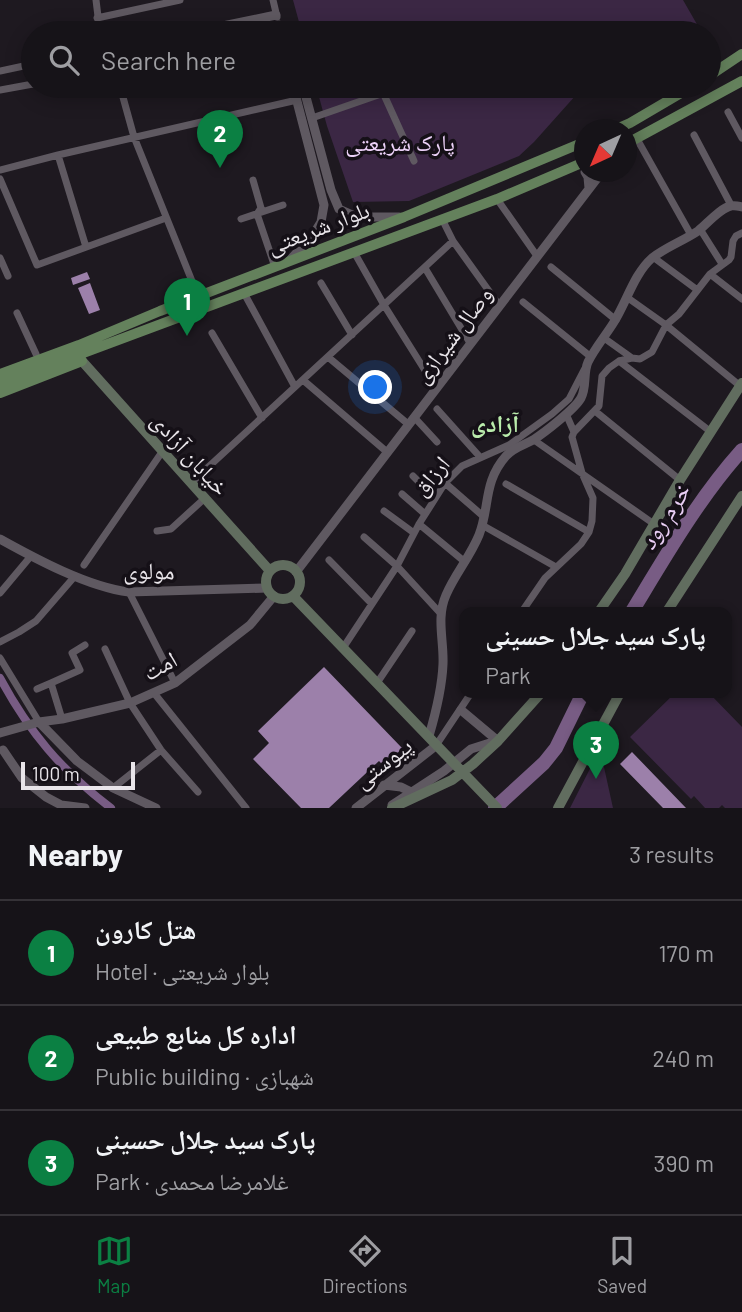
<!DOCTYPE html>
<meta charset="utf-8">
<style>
body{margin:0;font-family:Barlow,"Noto Naskh Arabic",sans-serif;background:#1f1c21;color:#f1f3f6}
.compass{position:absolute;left:574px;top:119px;width:63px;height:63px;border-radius:50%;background:#161318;box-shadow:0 4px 18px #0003;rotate:224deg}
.scale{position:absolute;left:21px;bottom:18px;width:114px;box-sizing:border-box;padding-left:7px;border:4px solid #e9e5ea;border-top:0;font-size:19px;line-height:24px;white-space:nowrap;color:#e9e5ea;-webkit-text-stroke:5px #151017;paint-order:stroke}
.you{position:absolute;left:376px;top:388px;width:24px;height:24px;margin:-18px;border:5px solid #fff;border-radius:50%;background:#1a73e8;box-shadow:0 0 0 10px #1a73e833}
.badge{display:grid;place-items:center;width:46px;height:46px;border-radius:50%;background:#0b8043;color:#fff;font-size:23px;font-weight:700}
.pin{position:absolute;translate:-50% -58px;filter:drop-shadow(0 2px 4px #0008)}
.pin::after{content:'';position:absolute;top:37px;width:24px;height:21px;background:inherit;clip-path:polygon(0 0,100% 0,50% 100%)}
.popup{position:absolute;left:459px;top:607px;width:273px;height:91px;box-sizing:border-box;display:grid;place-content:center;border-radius:14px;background:#161318;filter:drop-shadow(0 2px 5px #0005);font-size:23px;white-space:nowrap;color:#9e9ea2}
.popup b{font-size:26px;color:#f1f3f6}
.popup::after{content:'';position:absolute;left:50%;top:100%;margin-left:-14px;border:14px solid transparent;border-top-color:#161318}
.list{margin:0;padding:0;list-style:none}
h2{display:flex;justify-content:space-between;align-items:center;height:91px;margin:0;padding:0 28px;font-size:30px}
h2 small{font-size:23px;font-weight:400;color:#9e9ea2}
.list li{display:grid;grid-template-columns:46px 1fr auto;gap:21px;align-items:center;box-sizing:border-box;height:105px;padding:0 28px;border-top:2px solid #353237}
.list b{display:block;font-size:26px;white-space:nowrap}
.list p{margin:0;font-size:23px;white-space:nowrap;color:#9e9ea2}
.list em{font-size:23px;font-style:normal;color:#9e9ea2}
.icon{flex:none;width:38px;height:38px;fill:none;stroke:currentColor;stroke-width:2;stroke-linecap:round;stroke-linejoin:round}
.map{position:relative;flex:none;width:742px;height:808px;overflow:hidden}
.search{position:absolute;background:#161318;box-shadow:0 4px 18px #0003;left:21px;right:21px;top:21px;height:77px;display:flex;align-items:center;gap:18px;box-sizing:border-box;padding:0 24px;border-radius:38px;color:#9e9ea2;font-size:26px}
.sheet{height:406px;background:#161318}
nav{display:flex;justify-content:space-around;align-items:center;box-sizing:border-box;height:98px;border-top:2px solid #353237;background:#161318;font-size:19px;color:#9e9ea2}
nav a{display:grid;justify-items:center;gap:4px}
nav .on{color:#0b8043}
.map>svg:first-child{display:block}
.green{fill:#3b2744}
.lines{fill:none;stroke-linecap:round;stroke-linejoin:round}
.canal{stroke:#785c84;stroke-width:8}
.river{stroke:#785c84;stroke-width:14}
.building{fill:#9c80aa}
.minor{stroke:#5f5961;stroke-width:7}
.tertiary{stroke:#5f5961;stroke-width:9}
.secondary{stroke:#616d5f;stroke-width:10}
.primary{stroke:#64815c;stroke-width:10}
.labels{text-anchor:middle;stroke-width:7;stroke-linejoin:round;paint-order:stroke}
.park-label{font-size:23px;fill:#edd2f9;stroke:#151017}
.street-label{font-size:23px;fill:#e9e5ea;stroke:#151017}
.neighbourhood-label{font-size:24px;font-weight:bold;fill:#baecac;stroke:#151017}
.water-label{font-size:24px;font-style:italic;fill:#eacff6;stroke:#151017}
</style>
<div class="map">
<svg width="742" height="808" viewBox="0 0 742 808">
<rect width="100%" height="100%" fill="#1e1920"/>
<!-- green -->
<path class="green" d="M293 0H683L702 33H302Z
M316 86H658L649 92 576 95 534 142 519 156 409 201 353 202 327 126Z
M675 693H709L742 727V808H725L722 805 719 808H705L694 796 691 799 630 737Z
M600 749 613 808H570Z"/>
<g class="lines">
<!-- canal -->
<path class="canal" d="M0 678C29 732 61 770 111 808"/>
<!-- river -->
<path class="river" d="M631 613C665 557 698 499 742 450
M495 808 544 763 556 748 583 693"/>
</g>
<!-- building -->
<path class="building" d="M87 272 90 279 73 285 71 278Z
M90 283 100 310 89 314 78 288Z
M324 667 402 748 385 767 379 761 329 808H301L253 759 269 743 258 731Z
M632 752 686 808H663L620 764Z"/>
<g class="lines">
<!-- minor -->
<path class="minor" d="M96 0 100 33
M273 0 277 17
M97 18 180 0
M0 71 33 64
M380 86 414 161
M0 90 33 84
M121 90 134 137 198 296
M728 112 742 138
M312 118 404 86
M694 135 731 205
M637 139 691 235
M58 155 86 247
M0 170 58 155 297 100
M0 179 37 265 166 218
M253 180 261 208 257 214 275 267
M497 199 537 256
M241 219 283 205
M442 219 453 241 499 305
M700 229 722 264
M354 252 384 305 436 388
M653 257 696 289
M0 258 8 276
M551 267 616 320
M425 268 470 343
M710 274 742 299
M321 283 352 335
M244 293 295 387
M628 298 666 325 739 385
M523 302 591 357
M17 313 36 354
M212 333 262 418
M604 338 632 358
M328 357 408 424
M619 361 711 432
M303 380 387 452
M437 409 480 457
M595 411 680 480
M566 414 574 432
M414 417 437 442
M534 440 654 524
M413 476 435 498
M191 483 453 241
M445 483 483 516
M506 484 589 532
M402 494 425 514
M384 511 414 533
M419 524 465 562
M482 525 556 567
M157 531 171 529 205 498
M364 537 397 566 441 614
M329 560 372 604
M84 565 162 452
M129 592 175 683
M0 593 31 556
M521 613 545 578 581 544 589 532 592 521 593 498 582 473 572 437 574 432 599 406 602 376 609 368 619 361 632 358 640 359 652 352 666 325 679 314 710 274 729 260 731 257 733 241 736 236 742 233
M0 642 19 632 36 621 75 576
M343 648 397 566 419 524 445 483 462 466 509 445 552 414 569 399 584 370
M105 649 130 703 161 750 198 792
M0 658 39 722
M377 683 412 631
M37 689 51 683
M154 693 246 808
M62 719 51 683 80 670 72 653 85 645
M437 744 471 693
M113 788 161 750"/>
<!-- tertiary -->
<path class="tertiary" d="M189 33 276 15
M246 33 279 25
M303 86 331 190 339 209 357 217H399
M585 172 588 177 589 188
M289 261 313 235 321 222 324 205 293 86
M0 539C36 559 88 587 129 592L267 588
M296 572 602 172
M461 710 498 741
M39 722 77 761 113 788 156 808
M0 733 39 722 62 719 130 703 175 683 250 625 274 596
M429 736C436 712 442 689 443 664 444 640 436 618 446 595 455 574 470 557 479 535 490 507 483 482 506 456 514 447 524 445 533 440 544 433 575 409 581 398 587 387 583 373 588 362 595 348 606 335 614 322 627 301 634 274 652 258 666 247 683 241 698 231 707 224 720 208 731 206 735 205 738 206 742 207
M3 750 22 778 46 797 61 805 85 808
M384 785 401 787 411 792
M392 805 444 771 471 749 496 741
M356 808 433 748"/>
<!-- secondary -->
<path class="secondary" d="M82 361 270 571
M266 582a17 17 0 1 1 34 0a17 17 0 1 1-34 0Z
M293 596 497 808
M598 613 625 574 680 480 742 383
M666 613 742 496
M392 808 452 780 473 764 498 741 541 693
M558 808 620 693"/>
<!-- primary -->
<path class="primary" d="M709 76 742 54
M614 130 630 123 693 86
M626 144 742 81
M0 374 79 345 160 311 404 217 584 142
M0 384 497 199 584 162
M0 393 82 361"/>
</g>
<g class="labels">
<!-- park labels -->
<g class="park-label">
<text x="400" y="151">پارک شریعتی</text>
</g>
<!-- street labels -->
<g class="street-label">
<text transform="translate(318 228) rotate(-21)" y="8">بلوار شریعتی</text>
<text transform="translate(453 335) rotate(-53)" y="8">وصال شیرازی</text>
<text transform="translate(190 454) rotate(48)" y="8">خیابان آزادی</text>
<text transform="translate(431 476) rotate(-50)" y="8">ارزاق</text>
<text transform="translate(149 571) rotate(1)" y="8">مولوی</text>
<text transform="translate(160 666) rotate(-29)" y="8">امت</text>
<text transform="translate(383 763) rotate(-38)" y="8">پیوستی</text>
</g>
<!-- neighbourhood labels -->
<g class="neighbourhood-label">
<text x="495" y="432">آزادی</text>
</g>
<!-- water labels -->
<g class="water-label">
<text transform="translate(665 517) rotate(-57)" y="8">خرم رود</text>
</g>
</g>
</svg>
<svg class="compass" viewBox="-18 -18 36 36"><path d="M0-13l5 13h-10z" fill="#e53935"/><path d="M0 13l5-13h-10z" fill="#9e9ea2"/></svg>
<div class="scale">100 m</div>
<div class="you"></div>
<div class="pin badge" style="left:187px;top:336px">1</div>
<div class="pin badge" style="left:220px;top:168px">2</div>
<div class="pin badge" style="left:596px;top:779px">3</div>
<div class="popup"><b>پارک سید جلال حسینی</b>Park</div>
<div class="search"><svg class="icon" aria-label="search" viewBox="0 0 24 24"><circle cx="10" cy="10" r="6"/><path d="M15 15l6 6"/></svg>Search here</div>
</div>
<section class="sheet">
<h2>Nearby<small>3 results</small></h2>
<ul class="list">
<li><span class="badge">1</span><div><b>هتل کارون</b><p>Hotel · بلوار شریعتی</p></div><em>170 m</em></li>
<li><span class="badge">2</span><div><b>اداره کل منابع طبیعی</b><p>Public building · شهبازی</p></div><em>240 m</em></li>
<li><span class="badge">3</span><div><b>پارک سید جلال حسینی</b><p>Park · غلامرضا محمدی</p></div><em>390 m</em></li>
</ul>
</section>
<nav>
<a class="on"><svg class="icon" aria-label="map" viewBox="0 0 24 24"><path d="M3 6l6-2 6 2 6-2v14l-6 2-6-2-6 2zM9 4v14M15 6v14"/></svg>Map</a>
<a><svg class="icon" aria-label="directions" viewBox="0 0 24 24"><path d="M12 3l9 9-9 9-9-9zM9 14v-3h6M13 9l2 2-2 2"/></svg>Directions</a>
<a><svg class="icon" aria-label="saved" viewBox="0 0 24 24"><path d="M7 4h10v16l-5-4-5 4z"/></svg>Saved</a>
</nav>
